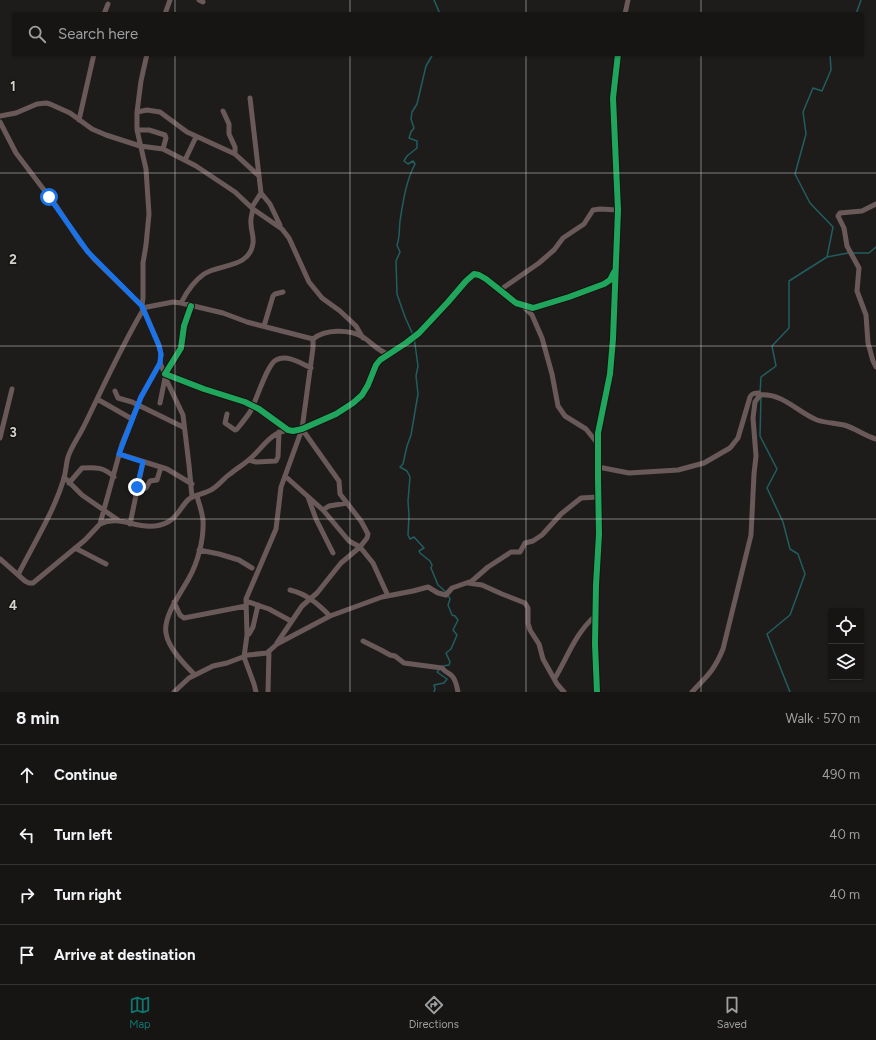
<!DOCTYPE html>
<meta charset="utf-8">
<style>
body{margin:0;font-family:Figtree,sans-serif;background:#1f1e1d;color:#f1f3f6}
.controls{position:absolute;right:12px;bottom:12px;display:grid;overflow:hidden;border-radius:4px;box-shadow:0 1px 3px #0004}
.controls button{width:36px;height:36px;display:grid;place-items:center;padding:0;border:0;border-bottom:1px solid #353434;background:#161514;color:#f1f3f6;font:20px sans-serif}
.stop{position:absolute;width:12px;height:12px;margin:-9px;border:3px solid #1a73e8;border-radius:50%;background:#fff}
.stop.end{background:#1a73e8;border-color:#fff;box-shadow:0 1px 4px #0008}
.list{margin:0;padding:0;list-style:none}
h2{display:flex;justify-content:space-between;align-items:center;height:52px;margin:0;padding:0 16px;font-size:17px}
h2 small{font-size:13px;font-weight:400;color:#9e9fa0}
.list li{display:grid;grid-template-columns:26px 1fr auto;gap:12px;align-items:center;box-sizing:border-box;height:60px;padding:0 16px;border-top:1px solid #353434}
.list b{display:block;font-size:15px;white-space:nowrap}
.list em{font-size:13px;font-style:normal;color:#9e9fa0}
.icon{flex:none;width:22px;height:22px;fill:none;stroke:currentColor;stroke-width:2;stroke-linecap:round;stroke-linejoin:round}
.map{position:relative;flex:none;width:876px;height:692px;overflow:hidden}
.search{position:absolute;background:#161514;box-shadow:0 1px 3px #0004;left:12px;right:12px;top:12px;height:44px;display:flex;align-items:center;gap:10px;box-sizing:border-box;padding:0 14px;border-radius:4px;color:#9e9fa0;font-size:15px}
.sheet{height:292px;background:#161514}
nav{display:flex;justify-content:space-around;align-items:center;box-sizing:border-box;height:56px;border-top:1px solid #353434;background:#161514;font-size:11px;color:#9e9fa0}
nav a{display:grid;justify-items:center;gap:2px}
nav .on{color:#0f766e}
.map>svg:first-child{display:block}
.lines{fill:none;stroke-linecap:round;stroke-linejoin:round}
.stream{stroke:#215e60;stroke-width:1.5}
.minor{stroke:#6a5959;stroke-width:5}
.cycleway-casing{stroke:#16140f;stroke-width:8}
.cycleway{stroke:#20a55d;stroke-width:6}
.route{stroke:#1a73e8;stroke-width:5}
.grid{fill:none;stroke:#d4d2cf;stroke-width:1;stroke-opacity:0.55}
.grid-label{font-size:13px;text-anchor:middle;font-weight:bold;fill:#d4d2cf;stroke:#16140f;stroke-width:3;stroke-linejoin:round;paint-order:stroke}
</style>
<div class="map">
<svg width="876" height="692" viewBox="0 0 876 692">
<rect width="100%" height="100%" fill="#1e1c1a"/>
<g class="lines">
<!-- stream -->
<path class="stream" d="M434 0 440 14
M856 14 861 0
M433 54 426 66 417 104 412 112 411 119 414 128 411 132 409 138 417 141V148L407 156 404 161 408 164 413 161 415 164C406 181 403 202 400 221 399 229 400 237 397 245L400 252 396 261 397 294 405 317 414 337 418 366 416 376 418 394 411 435 407 446 403 464 400 467 407 471 410 477 408 501 409 515 408 535 410 539 414 537 424 548 419 551 420 553 430 561 432 565 431 568 438 585 446 592
M852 253H869L876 247
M827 257 848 253
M760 393 761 377 776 366 772 346 789 328V281L827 257 833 227 810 203 795 174 806 134 803 112 813 88 822 91 831 70 830 54
M761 396 760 436 777 469 767 488 783 522 790 549 798 554 805 574 790 615 767 634 790 692
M443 666 449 665 450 662 446 653 451 649 457 635 453 630 458 620 455 616 452 615 448 605 450 599 448 595
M434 692 435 689 434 685 444 683 447 679 437 672 440 669"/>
<!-- minor -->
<path class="minor" d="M199 0 203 2
M104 14 108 4
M165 14 170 0
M625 14 628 0
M147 54 141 81 137 112V130L146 169 149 214 146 245 143 263V298L142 306 159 345 161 354 160 363 165 374V377L183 415 189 465 192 497
M250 98 261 193 252 207
M223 111 229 124V134L235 147V154
M137 112 147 110 160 112 187 132 235 154 259 176
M0 116 16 113 37 104 46 103 50 104 70 113 92 129 106 135 140 146 163 149 196 166 235 192 253 209 282 229 289 238 309 282 322 298 340 311 356 326 363 338
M79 120 94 54
M0 122 16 153 57 207 80 242 94 259 142 306
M137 130H149L165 135 166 138 163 149
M185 160 196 137
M261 193 270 204 280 225
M876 204 862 211 840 213 838 216 844 228 847 246 859 268 857 291 866 315 868 343 873 361 876 367
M500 290 539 263 554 250 563 238 584 224 593 210 600 209 618 210
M181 303C186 293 194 281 204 274 220 264 250 268 253 243 254 237 251 230 251 224 250 219 252 214 253 209
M191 306 184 326 181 348 165 374 204 389 245 402 259 409 288 430 293 431 302 429 336 414 353 403 362 395 368 385 376 365 380 360 406 343 419 333 448 302 466 281 474 274 479 275 486 279 516 303 533 308 569 297 604 284 610 280 614 273
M524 307 532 315 542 338 552 374 558 406 565 416 586 429 598 444
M142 308 173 302 181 303 223 313 247 322 313 339V348L302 429 281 487 276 529 246 599 247 635 244 657 254 684 256 692
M264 326 273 296 275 294 283 292
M313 339C325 329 349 329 363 337 372 343 378 351 388 354
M115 391 118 398 132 402 183 427
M97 399 132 419
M160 403 165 378
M227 414 225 423 235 430 237 429C241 424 246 418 250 412 256 402 267 364 276 360 287 354 300 363 311 368
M0 438 12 389
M119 454 167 469 192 484
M249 460 256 462 276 461 278 457 279 432
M598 467 629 473 678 470 704 463 730 448 738 438 750 397C752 393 755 393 759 393L760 395
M285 476 323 510 349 541 360 547 373 563 388 596
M64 477 82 495 118 520
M69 483 82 468C95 467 104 467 114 477
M137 487 146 488 150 481 157 480 161 467
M308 497 316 519 333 553
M323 510 329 506 347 503
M100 524C122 513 143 535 168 522 178 517 181 506 189 499 196 494 206 494 214 488 220 484 224 478 230 474 237 468 245 464 252 457 264 446 270 433 288 430
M130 524 143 462
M75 548 106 564
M199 550 219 554 239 560 252 568
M0 559 25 581 29 583H33L85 540 100 524 122 444 141 397 160 363
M18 575C34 543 54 512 64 478 66 471 66 464 68 457 72 445 80 435 85 424 104 385 121 347 143 310
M468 583 482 585 502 594 525 603 528 608V623L530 630 539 644 543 659 557 684 564 692
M290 590C307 594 318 604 330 616
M246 601 269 609 291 621
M174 602 180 615 184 618 246 606
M249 634 253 627 258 605
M363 641 381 650 390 655 395 656 404 663 442 668C445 672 449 673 452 676 456 680 457 687 458 692
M277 643 302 606 317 593 341 563 360 547 367 538 368 534 361 521 340 494 339 481 302 429
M195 675C185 665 168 648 166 633 163 616 181 593 189 578 198 562 204 539 203 520 202 511 199 504 197 496
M555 678C568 656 575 634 595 616
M174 692 189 678 213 666 227 663 248 655 267 653 277 644 330 616 382 597 413 591 428 587 438 593 446 595 452 588 472 581 488 567 511 552H520L525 543 533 541 542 535 561 514 581 498 598 497
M268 692 269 651
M597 692 595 644 596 585 599 534 598 479V433L610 374 613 339 618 210 613 98 618 54
M692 692C707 676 714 671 723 649L751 535 754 474 756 456 753 418 755 402 760 395C783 393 797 412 817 420 826 423 835 423 844 425 855 428 865 436 876 439"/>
<defs>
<path id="cycleway" d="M191 306 184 326 181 348 165 374 204 389 245 402 259 409 288 430 293 431 302 429 336 414 353 403 362 395 368 385 376 365 380 360 406 343 419 333 448 302 466 281 474 274 479 275 486 279 516 303 533 308 569 297 604 284 610 280 614 272
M597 692 595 644 596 585 599 534 598 479V433L610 374 613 339 618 210 613 98 618 54"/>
</defs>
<!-- cycleway casing -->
<use href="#cycleway" class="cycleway-casing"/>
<!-- cycleway -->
<use href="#cycleway" class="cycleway"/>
</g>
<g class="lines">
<!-- route -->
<path class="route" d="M49 197 88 252 142 306 159 346 161 354 160 363 141 397 119 454 143 462 137 487"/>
</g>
<!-- grid -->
<path class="grid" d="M175 0V14M350 0V14M526 0V14M701 0V14M175 54V692M350 54V692M526 54V692M701 54V692M0 173H876M0 346H876M0 519H876"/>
<g class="grid-label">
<text x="13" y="91">1</text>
<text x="13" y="264">2</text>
<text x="13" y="437">3</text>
<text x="13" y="610">4</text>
</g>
</svg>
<div class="controls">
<button><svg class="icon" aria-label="locate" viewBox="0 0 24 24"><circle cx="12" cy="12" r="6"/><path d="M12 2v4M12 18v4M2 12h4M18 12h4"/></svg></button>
<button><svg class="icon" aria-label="layers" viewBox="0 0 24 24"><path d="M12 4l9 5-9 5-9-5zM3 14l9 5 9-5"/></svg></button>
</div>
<div class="stop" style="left:49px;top:197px"></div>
<div class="stop end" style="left:137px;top:487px"></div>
<div class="search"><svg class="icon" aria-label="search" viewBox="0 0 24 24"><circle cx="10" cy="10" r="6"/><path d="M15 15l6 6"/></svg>Search here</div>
</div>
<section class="sheet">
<h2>8 min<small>Walk · 570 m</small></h2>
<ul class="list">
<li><svg class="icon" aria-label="ahead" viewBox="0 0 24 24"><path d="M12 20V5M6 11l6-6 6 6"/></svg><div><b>Continue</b></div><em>490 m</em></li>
<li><svg class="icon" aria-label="left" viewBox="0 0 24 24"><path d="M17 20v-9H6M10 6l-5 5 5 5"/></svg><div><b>Turn left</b></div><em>40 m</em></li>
<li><svg class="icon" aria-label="right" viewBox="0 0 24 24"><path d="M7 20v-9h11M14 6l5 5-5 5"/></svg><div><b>Turn right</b></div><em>40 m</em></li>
<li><svg class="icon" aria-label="arrive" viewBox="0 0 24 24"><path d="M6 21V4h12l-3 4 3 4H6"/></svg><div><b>Arrive at destination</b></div></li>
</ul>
</section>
<nav>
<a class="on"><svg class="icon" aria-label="map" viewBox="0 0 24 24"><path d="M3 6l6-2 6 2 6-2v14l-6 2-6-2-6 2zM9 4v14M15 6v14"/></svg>Map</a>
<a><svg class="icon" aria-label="directions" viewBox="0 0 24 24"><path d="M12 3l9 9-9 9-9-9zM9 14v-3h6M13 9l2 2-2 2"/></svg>Directions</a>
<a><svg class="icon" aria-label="saved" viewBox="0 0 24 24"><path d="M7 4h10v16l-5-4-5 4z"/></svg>Saved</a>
</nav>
